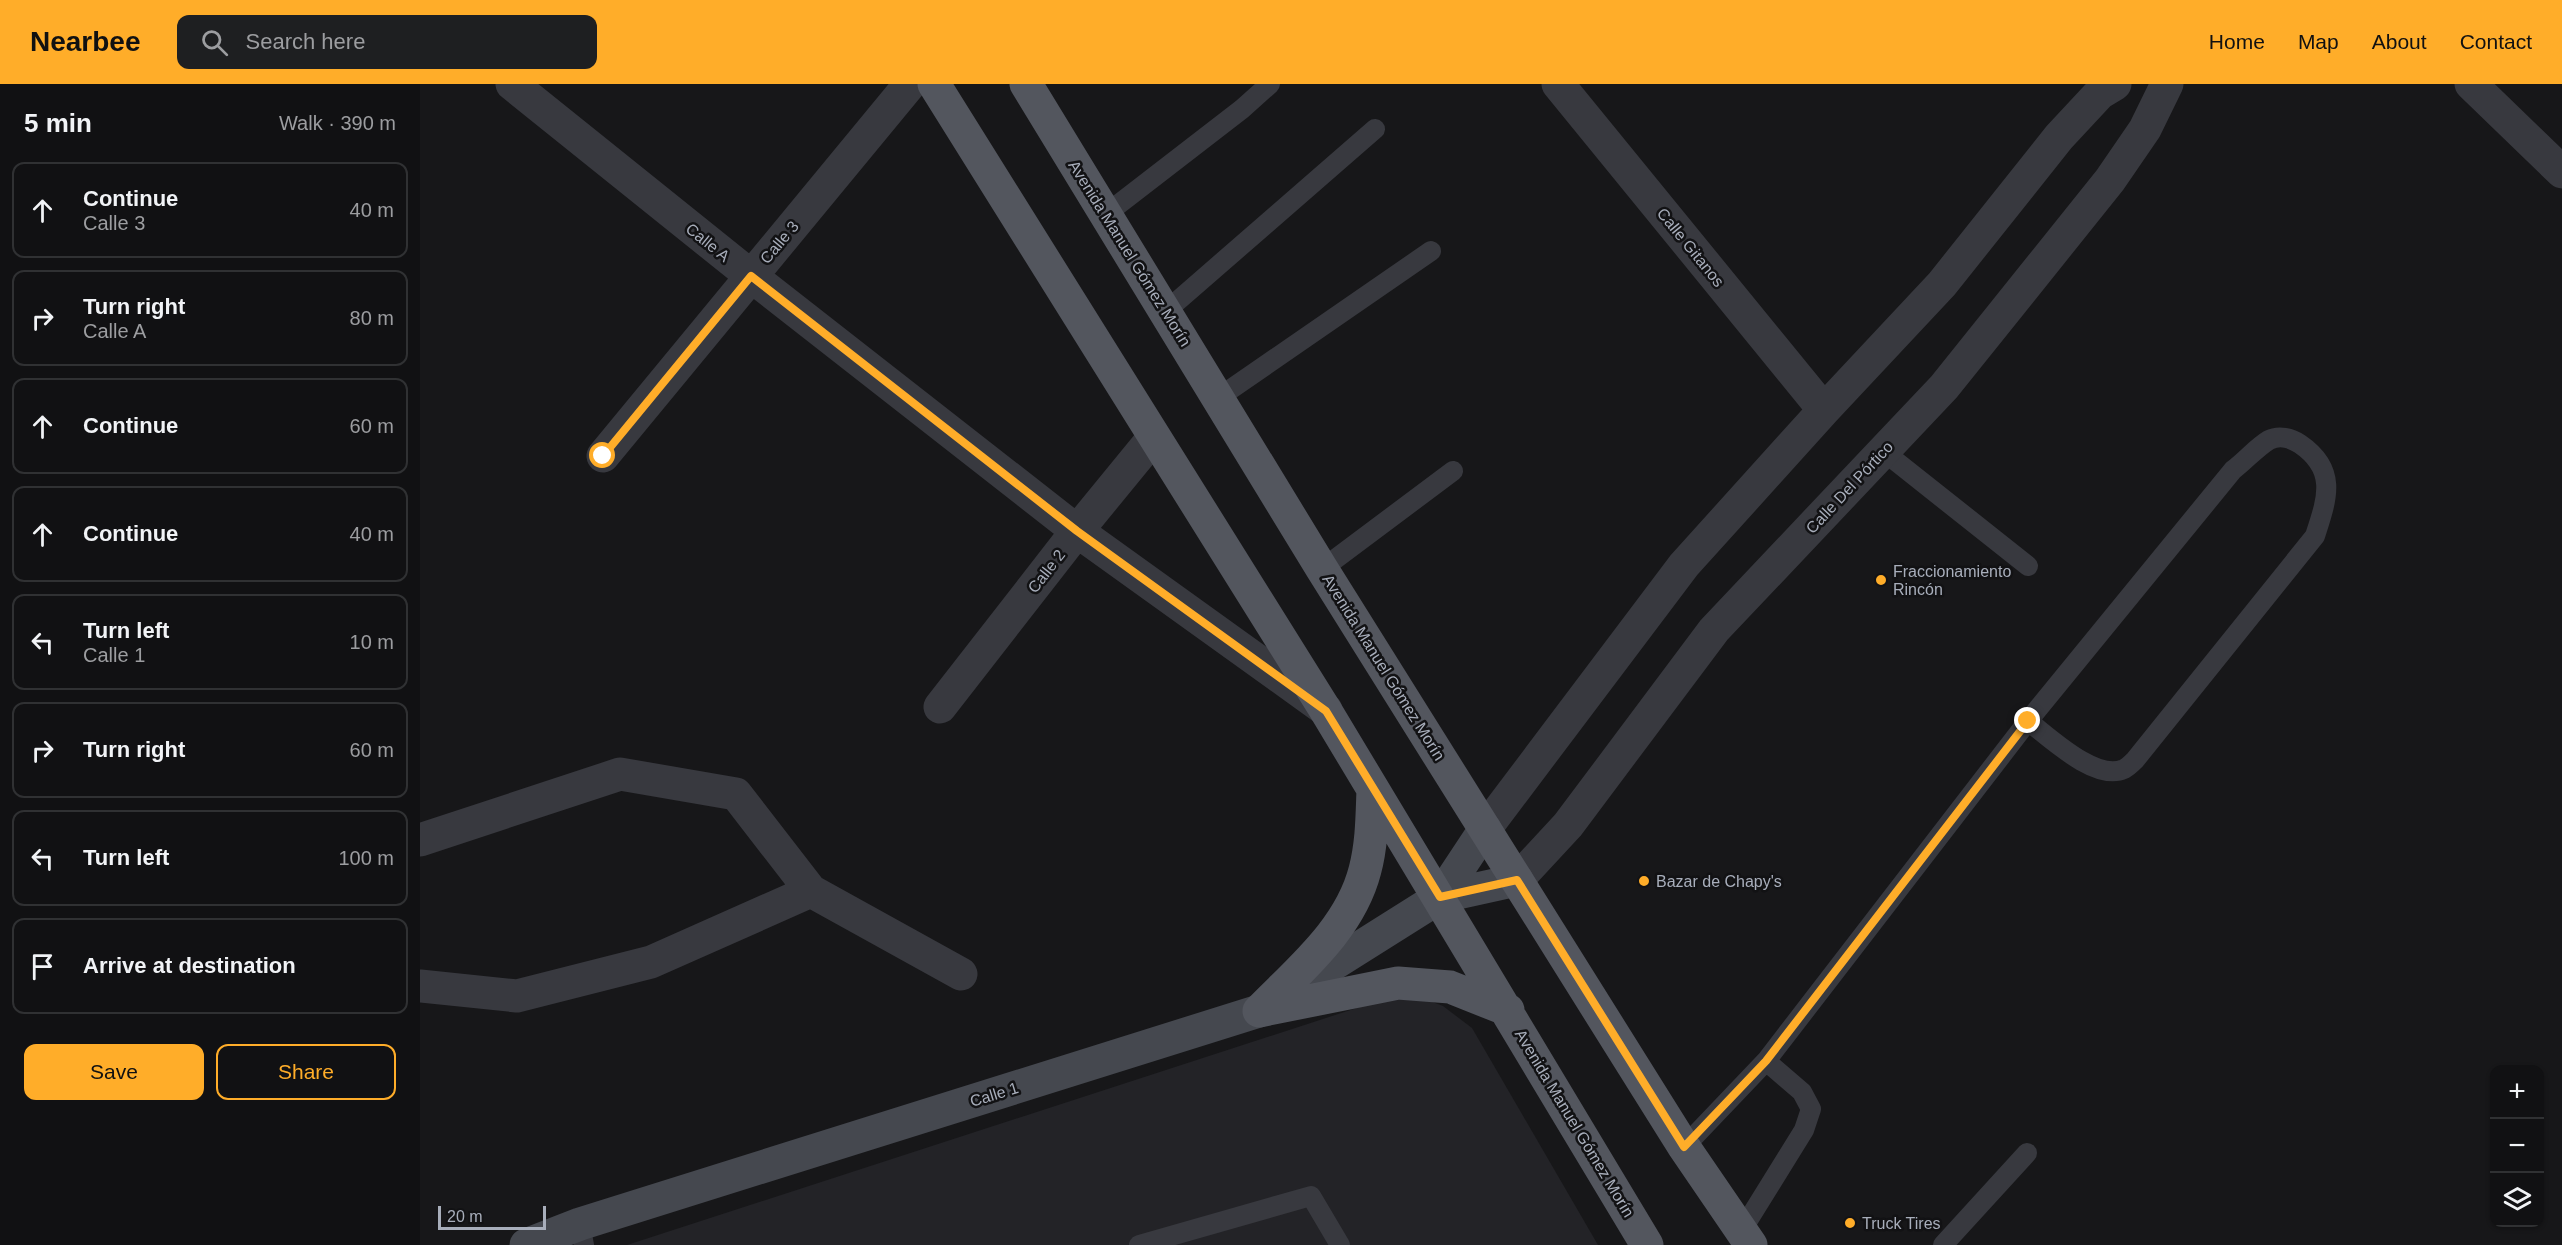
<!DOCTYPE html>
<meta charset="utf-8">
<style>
body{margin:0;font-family:Arial,sans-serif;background:#1e1f21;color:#f1f3f6}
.controls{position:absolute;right:18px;bottom:18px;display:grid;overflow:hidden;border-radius:12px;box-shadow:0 2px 4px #0004}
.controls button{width:54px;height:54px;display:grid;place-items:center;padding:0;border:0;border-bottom:2px solid #303133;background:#111113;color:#f1f3f6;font:30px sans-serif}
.scale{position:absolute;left:18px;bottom:15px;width:108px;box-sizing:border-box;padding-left:6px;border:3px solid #a8aebb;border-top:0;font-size:16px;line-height:21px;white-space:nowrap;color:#a8aebb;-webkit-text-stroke:4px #121214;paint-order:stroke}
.stop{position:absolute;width:18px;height:18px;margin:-14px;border:4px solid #ffad29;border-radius:50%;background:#fff}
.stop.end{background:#ffad29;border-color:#fff;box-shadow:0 2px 6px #0008}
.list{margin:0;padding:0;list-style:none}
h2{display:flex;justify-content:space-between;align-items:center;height:78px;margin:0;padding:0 24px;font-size:26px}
h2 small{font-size:20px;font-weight:400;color:#9c9da0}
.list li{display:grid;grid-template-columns:39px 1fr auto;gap:18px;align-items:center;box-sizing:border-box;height:96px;margin:0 12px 12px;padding:0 12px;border:2px solid #303133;border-radius:12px}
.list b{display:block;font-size:22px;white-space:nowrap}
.list p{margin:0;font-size:20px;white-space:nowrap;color:#9c9da0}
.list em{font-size:20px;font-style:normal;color:#9c9da0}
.actions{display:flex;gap:12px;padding:18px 24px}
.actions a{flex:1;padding:14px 0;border:2px solid #ffad29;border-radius:12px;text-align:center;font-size:21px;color:#ffad29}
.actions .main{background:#ffad29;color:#111}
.icon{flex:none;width:33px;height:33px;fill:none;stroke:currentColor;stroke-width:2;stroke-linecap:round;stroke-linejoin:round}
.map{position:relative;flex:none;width:2142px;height:1161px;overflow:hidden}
header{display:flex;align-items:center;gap:36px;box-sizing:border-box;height:84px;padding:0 30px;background:#ffad29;color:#111}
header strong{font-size:28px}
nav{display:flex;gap:33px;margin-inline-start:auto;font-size:21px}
.search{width:420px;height:54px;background:#1e1f21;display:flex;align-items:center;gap:15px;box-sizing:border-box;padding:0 21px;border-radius:12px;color:#9c9da0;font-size:22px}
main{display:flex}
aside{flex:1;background:#111113}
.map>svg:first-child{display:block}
.built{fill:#232327}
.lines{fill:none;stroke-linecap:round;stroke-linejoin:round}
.lane{stroke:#38393f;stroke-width:20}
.street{stroke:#38393f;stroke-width:33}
.secondary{stroke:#45484f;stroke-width:33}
.primary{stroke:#53565e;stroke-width:33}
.route{stroke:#ffad29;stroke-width:8}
.poi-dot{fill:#ffad29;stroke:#121214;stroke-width:2}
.labels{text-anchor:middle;stroke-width:5;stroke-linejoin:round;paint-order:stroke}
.street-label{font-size:16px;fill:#a8aebb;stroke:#121214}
.poi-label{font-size:16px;fill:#a8aebb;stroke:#121214;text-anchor:start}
</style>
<header>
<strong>Nearbee</strong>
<div class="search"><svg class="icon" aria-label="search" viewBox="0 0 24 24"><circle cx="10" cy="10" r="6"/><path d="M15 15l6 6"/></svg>Search here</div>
<nav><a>Home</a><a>Map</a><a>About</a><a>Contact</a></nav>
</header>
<main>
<aside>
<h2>5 min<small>Walk · 390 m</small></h2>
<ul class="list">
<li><svg class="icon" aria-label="ahead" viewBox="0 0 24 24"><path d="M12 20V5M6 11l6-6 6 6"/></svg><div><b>Continue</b><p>Calle 3</p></div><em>40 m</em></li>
<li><svg class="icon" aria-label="right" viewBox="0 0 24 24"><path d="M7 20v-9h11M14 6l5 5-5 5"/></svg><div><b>Turn right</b><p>Calle A</p></div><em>80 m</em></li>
<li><svg class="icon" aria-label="ahead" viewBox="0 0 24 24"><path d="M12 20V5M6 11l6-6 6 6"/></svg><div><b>Continue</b></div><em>60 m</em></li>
<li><svg class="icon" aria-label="ahead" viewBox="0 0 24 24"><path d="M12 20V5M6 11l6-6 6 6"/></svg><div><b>Continue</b></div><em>40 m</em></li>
<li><svg class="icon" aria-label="left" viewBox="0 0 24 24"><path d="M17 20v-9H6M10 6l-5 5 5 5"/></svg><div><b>Turn left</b><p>Calle 1</p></div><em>10 m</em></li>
<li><svg class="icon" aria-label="right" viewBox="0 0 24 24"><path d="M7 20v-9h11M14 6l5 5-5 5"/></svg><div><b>Turn right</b></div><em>60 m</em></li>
<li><svg class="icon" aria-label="left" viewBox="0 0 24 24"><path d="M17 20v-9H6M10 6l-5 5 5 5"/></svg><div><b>Turn left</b></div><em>100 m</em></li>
<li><svg class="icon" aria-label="arrive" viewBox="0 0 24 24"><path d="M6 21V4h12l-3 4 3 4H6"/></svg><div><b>Arrive at destination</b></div></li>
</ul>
<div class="actions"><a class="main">Save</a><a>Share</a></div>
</aside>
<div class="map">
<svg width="2142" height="1161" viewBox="0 0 2142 1161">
<rect width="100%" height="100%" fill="#171719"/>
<!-- built -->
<path class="built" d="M986 908 1023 922 1052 944 1178 1161H207Z"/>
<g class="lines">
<!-- lane -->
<path class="lane" d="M686 130 822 25 850 0
M746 227 955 45
M798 314 1011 167
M1463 367 1608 482
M902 485 1033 387
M1346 977 1608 637 1813 386C1825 377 1837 363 1849 356 1859 351 1871 354 1880 360 1918 386 1907 415 1895 452L1715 676C1712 679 1708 683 1704 685 1676 698 1629 653 1608 637
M1264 1063 1346 977 1382 1008 1391 1025 1384 1046 1322 1146
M160 1140 164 1161
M719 1161 891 1112 920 1161
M1523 1161 1607 1069"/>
<!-- street -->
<path class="street" d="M92 0 331 192 657 447 906 626
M1138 0 1404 326
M2051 0 2142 88
M183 372 490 0
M520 623 657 447 734 353
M1065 745 1264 481 1404 326 1522 200 1639 53 1680 9 1695 0
M0 756 200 690 316 710 391 807 541 890
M1097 796 1148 741 1294 546 1524 303 1690 96 1725 45 1747 0
M0 902 97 912 231 878 391 807"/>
<!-- secondary -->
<path class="secondary" d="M1020 813 1065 745
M106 1161 160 1140 839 927 1020 813 1097 796"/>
<!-- primary -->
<path class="primary" d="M514 0 906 627 1227 1161
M606 0 902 485 1264 1063 1331 1161
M839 927C879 886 930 845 945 786 952 760 952 732 953 705
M839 927 978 899 1030 903 1088 926"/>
</g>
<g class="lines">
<!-- route -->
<path class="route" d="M183 372 331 192 657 447 906 627 1020 813 1097 796 1264 1063 1346 977 1608 637"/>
</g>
<!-- markers -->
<g class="poi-dot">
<circle cx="1461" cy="496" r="6"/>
<circle cx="1224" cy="797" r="6"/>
<circle cx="1430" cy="1139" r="6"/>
</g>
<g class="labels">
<!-- street labels -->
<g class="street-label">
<text transform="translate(288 158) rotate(39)" y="6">Calle A</text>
<text transform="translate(359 158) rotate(-50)" y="6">Calle 3</text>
<text transform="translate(1271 163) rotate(51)" y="6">Calle Gitanos</text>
<text transform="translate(710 169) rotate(58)" y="6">Avenida Manuel Gómez Morín</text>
<text transform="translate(1429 403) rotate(-47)" y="6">Calle Del Pórtico</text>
<text transform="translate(626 487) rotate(-52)" y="6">Calle 2</text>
<text transform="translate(964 583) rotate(58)" y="6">Avenida Manuel Gómez Morín</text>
<text transform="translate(574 1010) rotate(-17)" y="6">Calle 1</text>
<text transform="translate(1155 1039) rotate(59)" y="6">Avenida Manuel Gómez Morín</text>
</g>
<!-- poi labels -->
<g class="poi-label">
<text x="1473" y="493">Fraccionamiento<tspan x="1473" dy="18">Rincón</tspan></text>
<text x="1236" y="803">Bazar de Chapy's</text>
<text x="1442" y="1145">Truck Tires</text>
</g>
</g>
</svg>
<div class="controls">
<button>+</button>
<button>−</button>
<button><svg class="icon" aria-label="layers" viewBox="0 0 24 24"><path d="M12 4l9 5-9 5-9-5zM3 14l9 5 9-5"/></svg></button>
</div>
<div class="scale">20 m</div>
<div class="stop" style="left:183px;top:372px"></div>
<div class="stop end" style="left:1608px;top:637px"></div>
</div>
</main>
